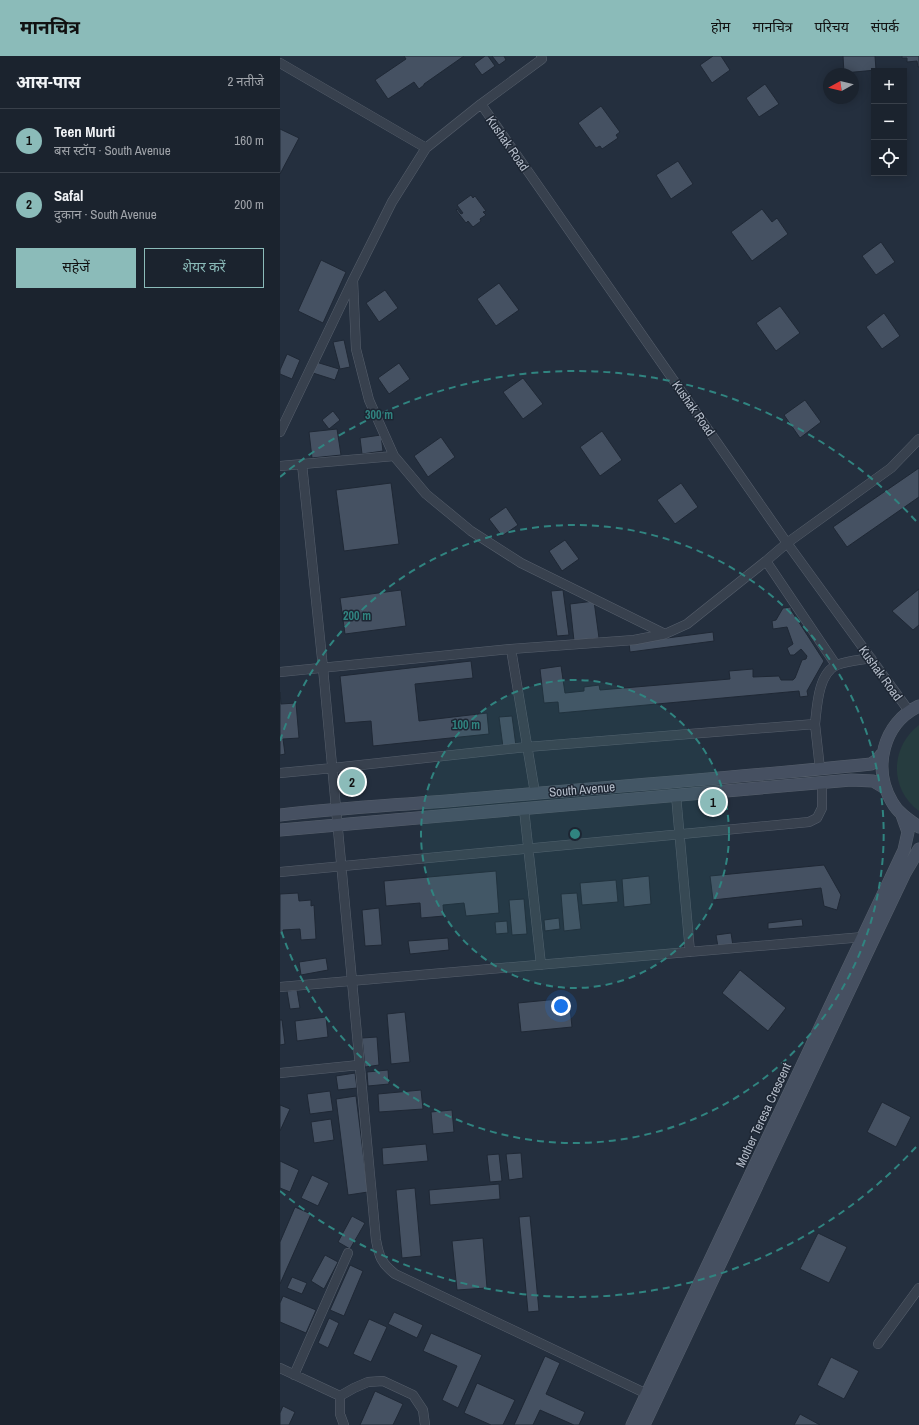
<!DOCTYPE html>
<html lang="hi">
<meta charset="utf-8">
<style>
body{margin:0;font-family:"Archivo Narrow","Noto Sans Devanagari",sans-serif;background:#242b36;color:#f1f3f6}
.controls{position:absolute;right:12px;top:12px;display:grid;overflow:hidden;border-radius:0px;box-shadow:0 2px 10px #0003}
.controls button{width:36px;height:36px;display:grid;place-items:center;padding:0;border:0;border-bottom:1px solid #39404a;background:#1b232e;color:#f1f3f6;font:20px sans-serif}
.compass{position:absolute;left:543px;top:12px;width:36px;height:36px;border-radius:50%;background:#1b232e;box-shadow:0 2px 10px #0003;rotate:262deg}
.you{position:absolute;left:281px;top:950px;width:14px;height:14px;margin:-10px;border:3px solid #fff;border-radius:50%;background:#1a73e8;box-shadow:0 0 0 6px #1a73e833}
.badge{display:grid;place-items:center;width:26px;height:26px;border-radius:50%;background:#8bbbb9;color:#111;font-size:13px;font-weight:700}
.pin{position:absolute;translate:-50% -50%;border:2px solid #fff;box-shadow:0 1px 4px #0006}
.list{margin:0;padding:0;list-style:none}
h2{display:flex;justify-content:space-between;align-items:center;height:52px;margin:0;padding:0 16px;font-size:17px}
h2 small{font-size:13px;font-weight:400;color:#a0a4aa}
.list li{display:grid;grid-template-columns:26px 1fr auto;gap:12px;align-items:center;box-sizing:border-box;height:64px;padding:0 16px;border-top:1px solid #39404a}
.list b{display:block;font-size:15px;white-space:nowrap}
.list p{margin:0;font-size:13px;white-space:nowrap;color:#a0a4aa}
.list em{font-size:13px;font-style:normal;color:#a0a4aa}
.actions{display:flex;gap:8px;padding:12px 16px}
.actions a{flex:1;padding:9px 0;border:1px solid #8bbbb9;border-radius:0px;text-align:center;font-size:14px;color:#8bbbb9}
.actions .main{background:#8bbbb9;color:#111}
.icon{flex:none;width:22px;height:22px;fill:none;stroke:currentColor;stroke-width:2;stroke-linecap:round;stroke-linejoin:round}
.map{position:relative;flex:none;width:639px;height:1369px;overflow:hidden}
header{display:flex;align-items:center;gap:24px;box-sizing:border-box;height:56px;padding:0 20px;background:#8bbbb9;color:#111}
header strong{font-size:19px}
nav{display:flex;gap:22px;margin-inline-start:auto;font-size:14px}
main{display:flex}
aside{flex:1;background:#1b232e}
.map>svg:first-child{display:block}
.green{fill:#263c3f}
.building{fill:#455162;stroke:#1f2835}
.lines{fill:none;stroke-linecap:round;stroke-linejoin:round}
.minor-casing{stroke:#565f6c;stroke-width:10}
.secondary-casing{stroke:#565f6c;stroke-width:13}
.minor{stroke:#38414e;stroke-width:9}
.secondary{stroke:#465061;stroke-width:12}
.ring{fill:none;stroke:#308480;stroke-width:2;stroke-dasharray:7 5}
.labels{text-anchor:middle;stroke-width:3;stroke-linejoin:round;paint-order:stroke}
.street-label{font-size:13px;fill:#b4bcc9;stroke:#1d2633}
.centre{fill:#308480;stroke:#1d2633;stroke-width:2}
.ring-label{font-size:12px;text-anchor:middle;font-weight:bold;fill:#308480;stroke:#1d2633;stroke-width:3;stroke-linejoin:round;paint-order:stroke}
</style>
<header>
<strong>मानचित्र</strong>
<nav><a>होम</a><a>मानचित्र</a><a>परिचय</a><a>संपर्क</a></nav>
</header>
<main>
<aside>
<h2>आस-पास<small>2 नतीजे</small></h2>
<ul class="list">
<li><span class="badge">1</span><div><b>Teen Murti</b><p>बस स्टॉप · South Avenue</p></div><em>160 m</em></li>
<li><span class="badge">2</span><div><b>Safal</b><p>दुकान · South Avenue</p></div><em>200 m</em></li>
</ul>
<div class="actions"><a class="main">सहेजें</a><a>शेयर करें</a></div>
</aside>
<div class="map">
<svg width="639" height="1369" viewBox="0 0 639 1369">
<rect width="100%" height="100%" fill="#242f3e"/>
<!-- green -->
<path class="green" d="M639 669V755C609 733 610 691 639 669Z"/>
<!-- building -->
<path class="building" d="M124 0H184L144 28V29L139 33 134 26 108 43 95 24 126 3Z
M205 0H208L215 10 202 19 194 8Z
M212 0H224L226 4 219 9Z
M433 0H441L450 14 432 27 420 9Z
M563 0H595L596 14 564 17Z
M622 0H639V11H638L637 5 627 6V2H622Z
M485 28 499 48 479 61 466 42Z
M321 50 340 76 336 79 338 82 322 93 320 90 316 92 298 67Z
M0 73 19 82 0 118Z
M398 105 413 128 391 143 376 119Z
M191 139 193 142 195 140 206 155 203 156 206 159 200 163 201 165 193 171 188 165 186 167 176 154 177 153 181 158 183 157 177 149Z
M482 153 492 166 497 162 508 178 472 205 451 176Z
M601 186 615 206 596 219 582 200Z
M41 204 66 216 43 267 18 255Z
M219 227 239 254 216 270 197 243Z
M105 234 118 252 99 266 86 247Z
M500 250 520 277 496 295 476 267Z
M604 257 620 280 602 293 586 271Z
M64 284 70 311 60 313 53 286Z
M7 298 20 304 12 323 0 318V314Z
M36 306 59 313 55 324 33 317Z
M119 307 130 323 109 338 98 322Z
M243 322 263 348 243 363 223 336Z
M525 344 541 366 520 382 504 359Z
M53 355 60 364 49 373 42 364Z
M57 373 61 399 32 402 29 376Z
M322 375 342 404 320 420 300 391Z
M101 379 103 395 82 398 80 382Z
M161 381 175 401 148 421 134 400Z
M639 412V441L567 491 553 471Z
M111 427 119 488 64 495 56 434Z
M401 427 418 451 395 468 377 444Z
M226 451 238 469 222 480 209 463Z
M285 484 299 503 282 515 269 495Z
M639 533V569L633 574 612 555Z
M121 534 126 570 65 578 60 542Z
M283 534 289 579 277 580 271 535Z
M314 545 319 582 294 585 290 548Z
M511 551V554L544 605 527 635 528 640 520 641 519 635 279 657 278 646 264 647 260 613 281 610 285 637 304 635V631L319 629 320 634 450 623 449 615 473 613V621L499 620 501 624H513L515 622 522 604 526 603 527 600 521 593 514 599H510L507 592 513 588 507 571 493 573 492 565 496 564 503 552Z
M433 576 434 585 350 596 349 587Z
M191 605 193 622 135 628 139 665 207 657 209 678 93 690 91 665 65 667 60 620Z
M0 636 1 648 16 647 19 682 3 683 5 698 0 699Z
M232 660 236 690 223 691 219 661Z
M544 809 561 839 557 854 544 850 541 832 433 844 430 820Z
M216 815 219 857 186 860 184 847 163 849 164 860 141 862 140 847 106 850 104 825Z
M369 820 371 848 344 851 342 823Z
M336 824 338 846 302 849 300 827Z
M18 837 19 845 31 844V850L34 849 36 883 21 884 20 873 3 874V879H0V838Z
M297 837 301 873 284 875 281 838Z
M244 843 247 878 232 879 229 844Z
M99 852 102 889 85 890 82 854Z
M279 862 280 873 265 875 264 864Z
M522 863 523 870 488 873V867Z
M227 865 228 877 216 878 215 866Z
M451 877 453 890 438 891 436 879Z
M168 882 169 894 130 898 128 885Z
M46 902 48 914 21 919 19 906Z
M460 914 506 952 488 975 442 937Z
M17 934 20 952 10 953 7 935Z
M289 942 292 971 241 976 238 947Z
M125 956 130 1006 111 1008 107 958Z
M46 961 48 981 17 985 15 965Z
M0 964H2L5 988 0 989Z
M97 981 99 1009 85 1011 82 982Z
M108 1014 109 1028 88 1030 87 1016Z
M75 1017 77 1032 58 1034 56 1020Z
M141 1034 143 1053 99 1056 98 1038Z
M50 1035 53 1055 30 1058 27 1038Z
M76 1040 88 1136 68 1139 56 1043Z
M602 1046 631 1061 616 1091 587 1076Z
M0 1049 10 1053 0 1075Z
M172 1054 174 1076 153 1078 151 1056Z
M51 1063 54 1084 34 1087 31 1066Z
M146 1088 148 1105 103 1109 102 1092Z
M241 1097 243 1122 229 1124 226 1098Z
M219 1098 222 1125 210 1126 207 1099Z
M0 1105 19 1114 10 1136 0 1132Z
M32 1119 49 1127 38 1150 21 1142Z
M219 1128 220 1143 150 1149 149 1134Z
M135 1132 141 1200 122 1202 116 1134Z
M15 1151 31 1158 0 1228V1186Z
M72 1160 85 1167 70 1193 58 1186Z
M250 1160 259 1255 248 1256 239 1161Z
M538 1177 567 1191 549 1227 520 1213Z
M203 1182 207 1232 177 1234 172 1185Z
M45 1199 58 1206 44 1233 31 1225Z
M70 1209 83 1215 64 1260 50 1254Z
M12 1221 27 1227 22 1238 7 1232Z
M3 1240 36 1254 26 1277 0 1266V1247Z
M114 1256 143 1269 137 1282 108 1268Z
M49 1262 59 1267 48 1292 38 1287Z
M89 1263 107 1271 91 1306 73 1298Z
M151 1277 202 1299 178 1352 162 1344 177 1310 143 1295Z
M265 1300 280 1307 266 1338 305 1356 299 1369H294L260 1354 253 1369H234Z
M551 1301 579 1315 564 1343 537 1329Z
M197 1327 235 1344 223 1369H211L184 1357Z
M95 1335 123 1348 113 1369H80Z
M3 1350 15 1356 9 1369H0V1357Z
M520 1358 540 1369H514Z"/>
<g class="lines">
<defs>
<path id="minor" d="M0 7 146 92
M201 48 507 487 629 655
M73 224 76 293 89 344 114 400 146 438 191 475 241 507 385 578
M0 376 73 224 112 146 146 92 201 48 262 3 261 0
M22 408 43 612 96 1184C99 1200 101 1207 115 1218L367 1338
M0 410 114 400
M486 505 556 609
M231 593 255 737
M0 616 231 593 354 584 385 578 407 568 486 505 507 487 611 412 639 383
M535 668C537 651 538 617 557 609 567 605 580 604 591 602
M0 717 53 712 247 691 535 668 540 713
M396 739 410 896
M244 753 261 909
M0 816 529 766 537 762 542 752V727
M0 931 583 881
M0 1017 79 1009
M598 1288 639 1232
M0 1312 60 1340
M14 1319 68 1197
M64 1369 60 1358V1340L74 1332 88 1326 103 1325 133 1339 143 1354 145 1369"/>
<path id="secondary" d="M639 650C603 667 592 712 612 746 618 757 629 764 639 771
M0 759C59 752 119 749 178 744 315 732 453 722 591 708L597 704 602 698
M0 774 571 724 593 725 605 732
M352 1369 624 794 628 776 622 759
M364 1369 594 882 625 817 639 793"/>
</defs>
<!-- minor casing -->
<use href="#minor" class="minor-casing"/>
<!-- secondary casing -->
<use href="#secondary" class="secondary-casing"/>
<!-- minor -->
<use href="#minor" class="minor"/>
<!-- secondary -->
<use href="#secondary" class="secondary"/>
</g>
<!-- distance rings -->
<circle cx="295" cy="778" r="154" fill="#308480" fill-opacity=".12"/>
<g class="ring">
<circle cx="295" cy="778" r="154"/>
<path d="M0 685A309 309 0 1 1 0 871"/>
<path d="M636 1091A463 463 0 0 1 0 1135M0 421A463 463 0 0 1 636 465"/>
</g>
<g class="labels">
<!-- street labels -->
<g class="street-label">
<text transform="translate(228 87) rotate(55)" y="5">Kushak Road</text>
<text transform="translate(414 352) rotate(55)" y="5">Kushak Road</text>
<text transform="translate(601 617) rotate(54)" y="5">Kushak Road</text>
<text transform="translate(302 733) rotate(-5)" y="5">South Avenue</text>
<text transform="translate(483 1059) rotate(-65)" y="5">Mother Teresa Crescent</text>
</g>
</g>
<circle cx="295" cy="778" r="6" class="centre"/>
<g class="ring-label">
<text x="99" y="363">300 m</text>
<text x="77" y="564">200 m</text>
<text x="186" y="673">100 m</text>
</g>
</svg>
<div class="controls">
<button>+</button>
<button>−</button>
<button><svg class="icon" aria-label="locate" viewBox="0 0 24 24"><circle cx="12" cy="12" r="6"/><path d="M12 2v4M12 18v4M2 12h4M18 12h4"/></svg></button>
</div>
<svg class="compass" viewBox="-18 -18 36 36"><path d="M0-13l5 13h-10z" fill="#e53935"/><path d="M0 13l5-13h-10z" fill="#a0a4aa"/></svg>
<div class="you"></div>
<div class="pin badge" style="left:433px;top:746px">1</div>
<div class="pin badge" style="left:72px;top:726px">2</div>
</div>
</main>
